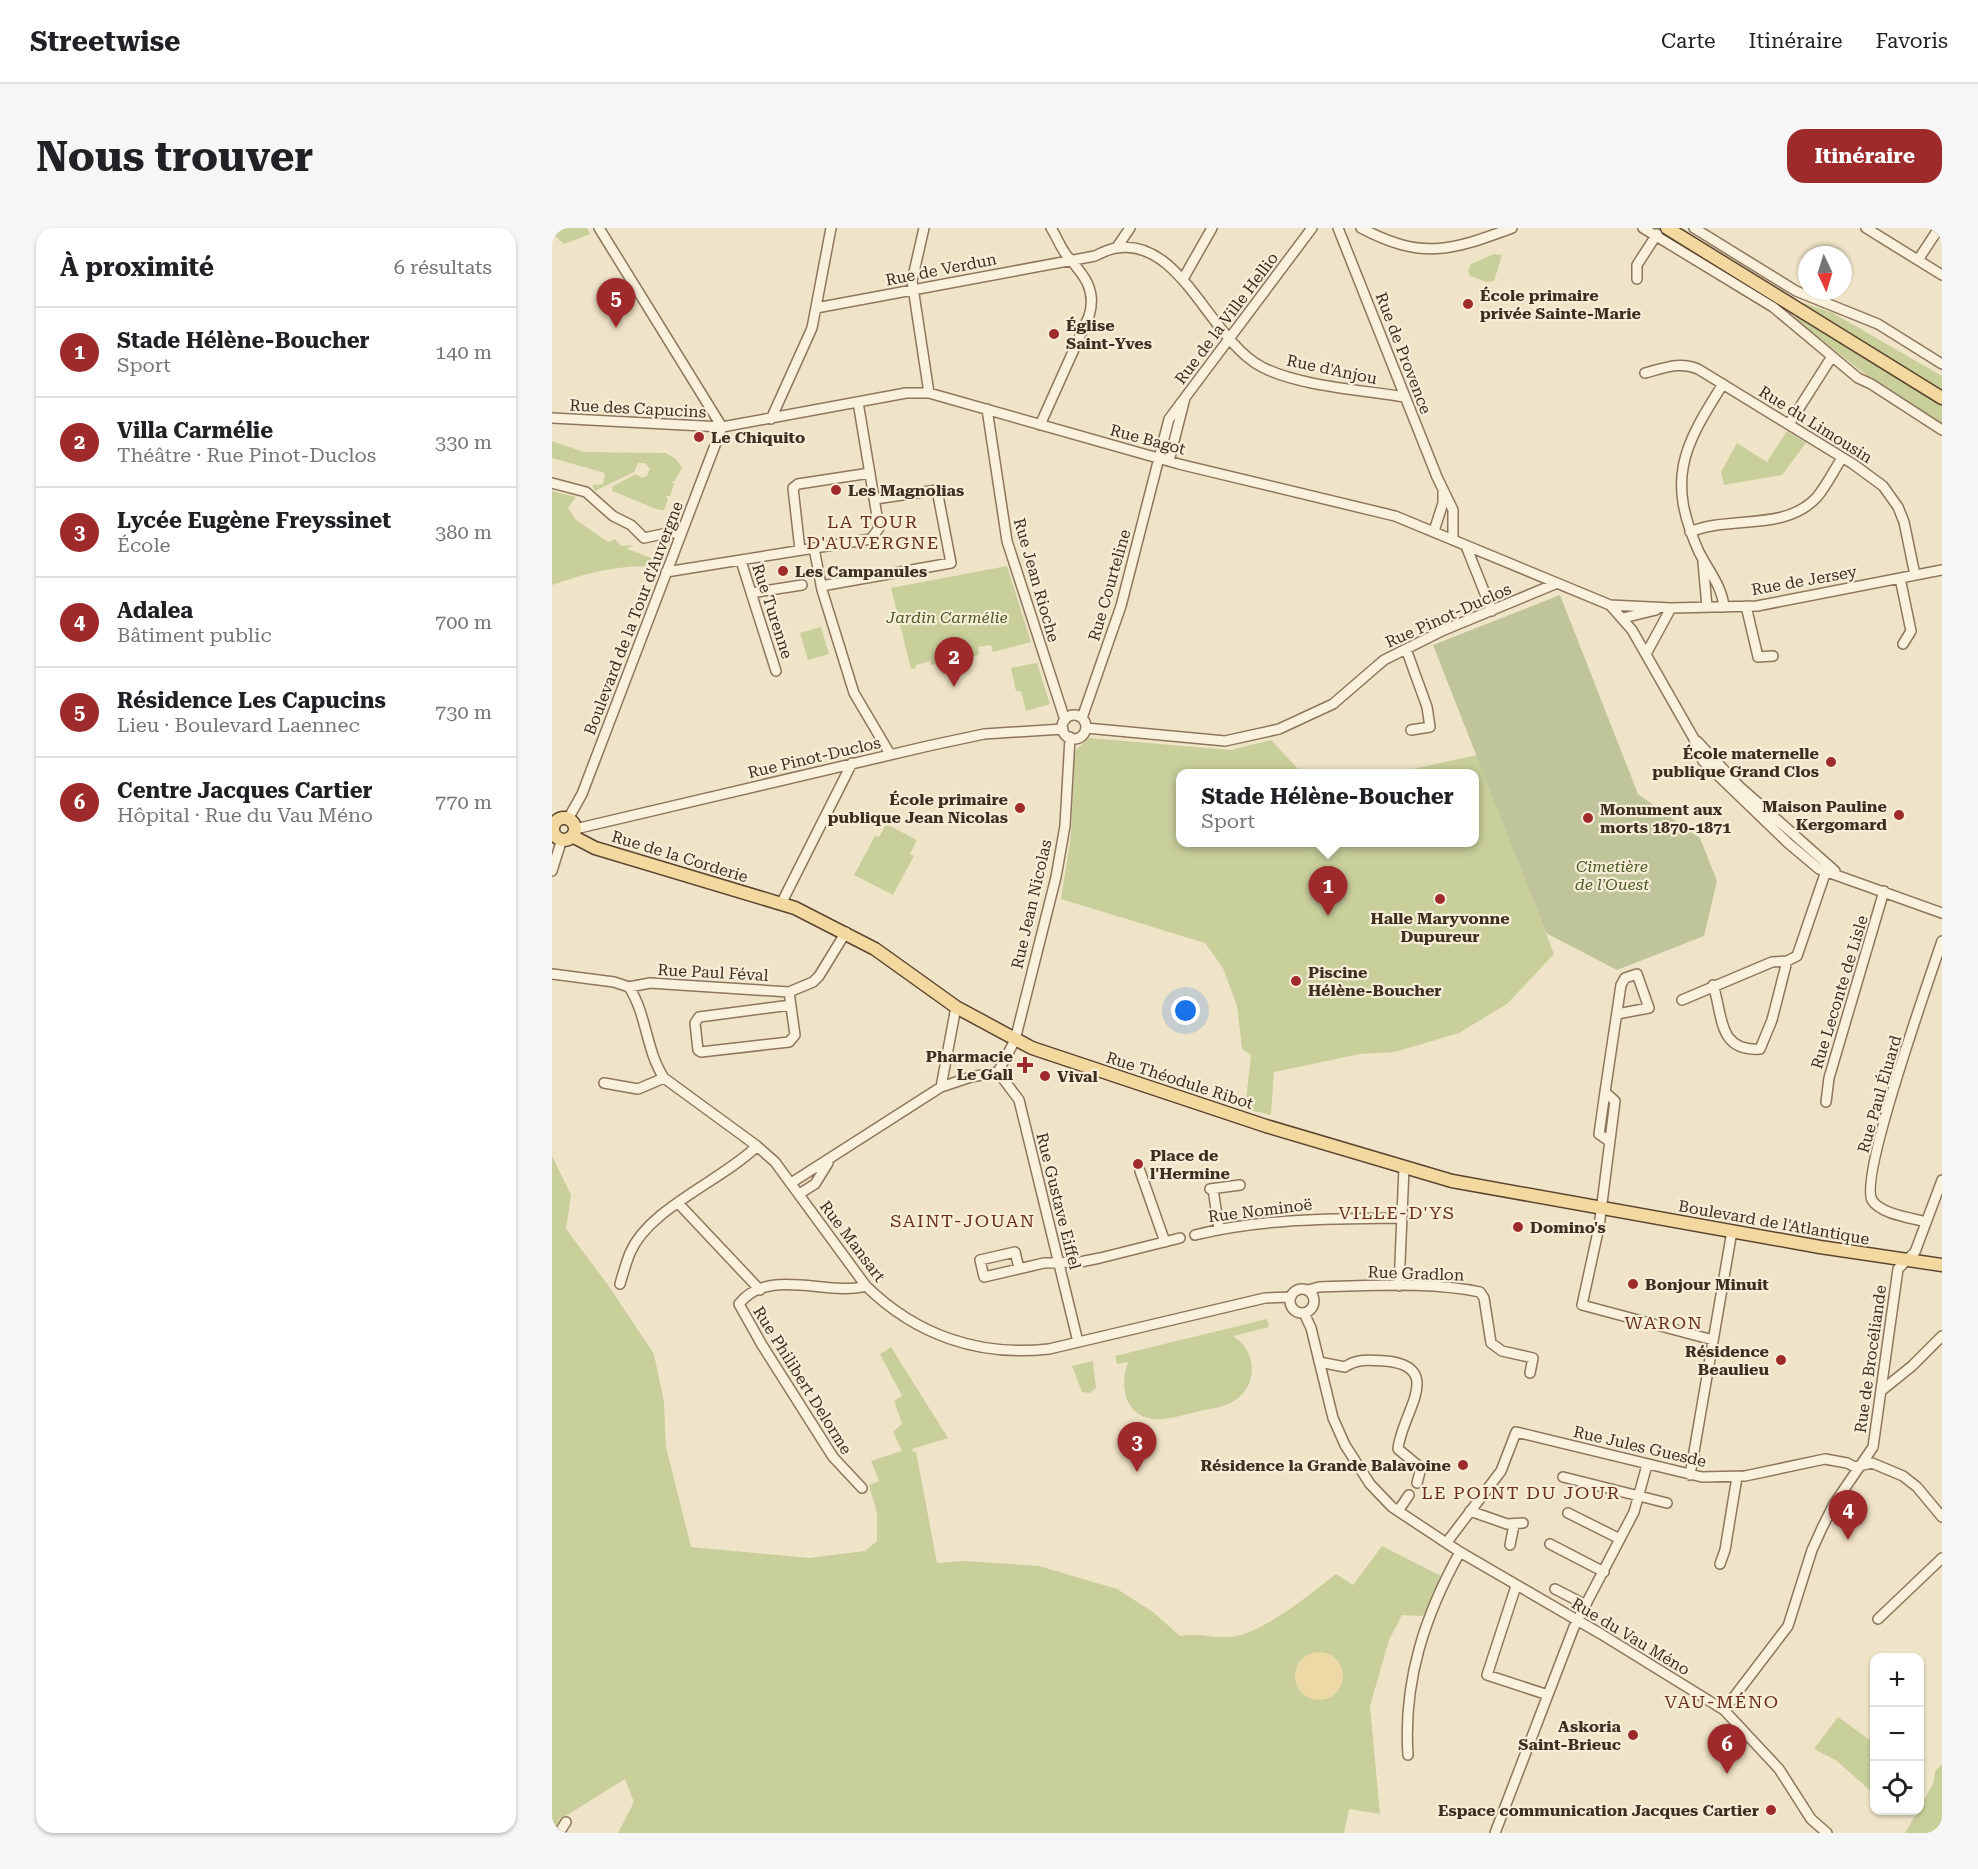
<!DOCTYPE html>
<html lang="fr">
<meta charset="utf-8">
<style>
body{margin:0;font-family:"Roboto Serif",serif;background:#f6f6f6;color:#202124}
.controls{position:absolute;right:18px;bottom:18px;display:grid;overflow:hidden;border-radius:12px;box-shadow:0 2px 4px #0004}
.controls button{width:54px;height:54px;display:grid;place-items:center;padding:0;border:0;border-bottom:2px solid #e0e0e0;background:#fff;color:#202124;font:30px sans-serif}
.compass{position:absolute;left:1246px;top:18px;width:54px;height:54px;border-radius:50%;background:#fff;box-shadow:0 2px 4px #0004;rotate:176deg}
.you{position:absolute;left:634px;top:783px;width:21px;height:21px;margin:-15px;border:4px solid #fff;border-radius:50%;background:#1a73e8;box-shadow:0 0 0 9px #1a73e833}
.badge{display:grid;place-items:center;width:39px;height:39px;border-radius:50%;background:#9e2a2b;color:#fff;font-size:20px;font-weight:700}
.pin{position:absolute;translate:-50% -50px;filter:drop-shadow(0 2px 3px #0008)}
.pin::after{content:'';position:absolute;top:32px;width:21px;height:18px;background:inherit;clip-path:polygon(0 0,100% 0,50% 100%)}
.popup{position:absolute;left:624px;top:541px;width:303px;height:78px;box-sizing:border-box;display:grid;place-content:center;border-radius:12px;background:#fff;filter:drop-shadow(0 2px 4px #0005);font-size:20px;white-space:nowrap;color:#757577}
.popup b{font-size:22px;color:#202124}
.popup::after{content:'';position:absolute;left:50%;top:100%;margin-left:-12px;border:12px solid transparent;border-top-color:#fff}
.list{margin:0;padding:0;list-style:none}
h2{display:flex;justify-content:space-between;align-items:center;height:78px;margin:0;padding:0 24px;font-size:26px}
h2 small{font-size:20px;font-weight:400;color:#757577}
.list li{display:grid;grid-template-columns:39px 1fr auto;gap:18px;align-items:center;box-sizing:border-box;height:90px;padding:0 24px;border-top:2px solid #e0e0e0}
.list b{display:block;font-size:22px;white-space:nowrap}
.list p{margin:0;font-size:20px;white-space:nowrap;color:#757577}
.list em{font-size:20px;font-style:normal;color:#757577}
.icon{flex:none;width:33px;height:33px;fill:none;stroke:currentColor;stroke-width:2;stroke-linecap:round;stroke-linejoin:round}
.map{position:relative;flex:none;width:1390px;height:1605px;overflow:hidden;border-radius:18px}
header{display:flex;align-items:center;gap:36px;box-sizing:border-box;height:84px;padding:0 30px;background:#fff;border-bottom:2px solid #e0e0e0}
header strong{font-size:28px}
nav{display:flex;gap:33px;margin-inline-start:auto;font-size:21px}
.intro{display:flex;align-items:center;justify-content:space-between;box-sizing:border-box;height:144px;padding:0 36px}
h1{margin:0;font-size:42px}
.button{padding:15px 27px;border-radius:18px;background:#9e2a2b;color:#fff;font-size:21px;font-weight:700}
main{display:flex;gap:36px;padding:0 36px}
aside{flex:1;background:#fff;border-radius:18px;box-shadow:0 2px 4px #0004}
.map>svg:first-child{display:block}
.green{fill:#c9cf9b}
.sand{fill:#ecd9a5}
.cemetery{fill:#bfc49a}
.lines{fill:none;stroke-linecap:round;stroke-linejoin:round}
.minor-casing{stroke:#8d765c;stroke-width:12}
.major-casing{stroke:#5b4430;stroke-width:15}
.minor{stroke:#faf1dc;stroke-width:9}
.major{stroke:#f3d9a0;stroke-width:12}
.poi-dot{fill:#9e2a2b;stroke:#f7eed8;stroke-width:2}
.labels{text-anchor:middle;stroke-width:4.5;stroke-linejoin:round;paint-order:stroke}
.street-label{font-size:16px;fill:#3d2e20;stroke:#f7eed8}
.poi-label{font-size:16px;font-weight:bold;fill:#3d2e20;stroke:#f7eed8;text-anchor:start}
.park-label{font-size:16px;font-style:italic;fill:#4d5a26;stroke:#f7eed8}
.neighbourhood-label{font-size:18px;letter-spacing:1.5px;fill:#6b2e1e;stroke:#f7eed8}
</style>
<header>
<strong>Streetwise</strong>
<nav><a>Carte</a><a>Itinéraire</a><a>Favoris</a></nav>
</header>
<div class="intro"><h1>Nous trouver</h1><a class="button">Itinéraire</a></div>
<main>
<aside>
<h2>À proximité<small>6 résultats</small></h2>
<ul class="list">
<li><span class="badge">1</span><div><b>Stade Hélène-Boucher</b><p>Sport</p></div><em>140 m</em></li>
<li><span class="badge">2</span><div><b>Villa Carmélie</b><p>Théâtre · Rue Pinot-Duclos</p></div><em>330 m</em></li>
<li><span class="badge">3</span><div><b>Lycée Eugène Freyssinet</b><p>École</p></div><em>380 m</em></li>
<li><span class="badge">4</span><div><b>Adalea</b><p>Bâtiment public</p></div><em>700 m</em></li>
<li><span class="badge">5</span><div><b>Résidence Les Capucins</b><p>Lieu · Boulevard Laennec</p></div><em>730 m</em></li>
<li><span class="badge">6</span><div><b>Centre Jacques Cartier</b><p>Hôpital · Rue du Vau Méno</p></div><em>770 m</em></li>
</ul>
</aside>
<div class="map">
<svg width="1390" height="1605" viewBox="0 0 1390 1605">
<rect width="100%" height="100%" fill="#f0e4c8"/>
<!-- green -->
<path class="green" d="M0 0H35L38 6 12 16 0 5Z
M942 26 950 27 942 53 934 54 918 48 916 43 919 36Z
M1252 75 1281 85 1390 148V195L1316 148 1242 91Z
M1235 203 1254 215 1230 247 1172 257 1169 244 1185 215 1215 234Z
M0 213 32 224 114 225 124 231 130 240 123 253H120L122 256 118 268H114L116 271 112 282H107L60 263 61 258 84 246 90 250 95 248 98 241 93 235H86L82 244 43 263 40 257 51 256 53 245 0 230Z
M0 263 24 269 16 280 24 292 56 314 63 311 69 318 81 317 75 321 108 333 104 339C67 336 34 345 0 357Z
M455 338 479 414 441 424 439 417 426 419 427 427 412 430 411 425 394 429 395 434 379 437 378 433 364 437V440L359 441 339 360Z
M269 399 277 426 256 432 248 405Z
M485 435 498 476 474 483 469 463H464L459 440Z
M537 510 679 522 719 512 750 545 629 546V614H923V546L842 545 925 527 1002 726 955 776 907 805 843 824 808 826 722 844 719 887 693 881 699 827 690 821 685 778 671 740 653 715 509 671 519 607 523 523Z
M334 596 365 612 358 626 362 628 341 667 302 647 323 608 327 609Z
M0 928 19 967 14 1001 56 1057 102 1126 112 1174 114 1219 139 1319 257 1330 313 1323 325 1313V1285L317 1257 327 1253 319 1233 350 1223 341 1204 350 1196 342 1173 350 1168 328 1126 339 1119 396 1210 360 1221 361 1224H364L385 1335 412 1333 487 1338 565 1361 601 1384 628 1408C645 1404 662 1411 678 1409 712 1405 757 1367 784 1346L801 1357 830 1318 891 1349 871 1388 850 1387 837 1412 818 1478 828 1586 797 1581 792 1605H66L82 1574 73 1551 7 1592 14 1605H0Z
M715 1091 717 1099 681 1108C705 1122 707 1158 682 1173 672 1179 659 1181 647 1183 635 1186 623 1190 611 1191 575 1194 566 1162 576 1134L565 1136 563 1128Z
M541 1133 544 1160 538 1165 530 1164 520 1138Z
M1286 1489 1322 1515V1566L1285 1533 1262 1521Z
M1390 1536V1605H1353L1381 1556 1383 1543Z"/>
<!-- sand -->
<path class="sand" d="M743 1448a24 24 0 1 1 48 0a24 24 0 1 1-48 0Z"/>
<!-- cemetery -->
<path class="cemetery" d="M1008 367 1086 566 1148 610 1165 653 1152 708 1065 742 994 705 881 417Z"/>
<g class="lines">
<defs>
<path id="minor" d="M47 0 170 199
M372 0 360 53 377 165
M786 0 885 249 901 282V312
M809 0C870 32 898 23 960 0
M1091 0 1221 79 1306 150 1319 156 1390 202
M1142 0 1244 63 1326 96 1390 136
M1314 0 1390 47
M565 19 578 0
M1366 32 1387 0
M631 51 660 0
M1085 51V37L1105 6
M264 80 543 28C549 25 557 21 564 20 629 9 658 112 710 139 746 158 811 162 852 169
M1093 145C1112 140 1128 133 1146 141L1301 236 1331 258 1346 279 1352 294 1363 347
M1171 156C1131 219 1114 251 1147 324 1156 342 1170 358 1172 379
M435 181 455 313 513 492
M0 190 170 199 354 165H377L627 236 843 288 1058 377 1080 402 1141 509 1151 533 1236 615 1267 641 1390 685
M219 191 260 100 279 0
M1237 196 1279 130
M488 197 537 88C545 62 532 47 516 29 509 21 505 9 499 0
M617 233 633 170
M0 255 34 264 61 288 79 297 92 310 120 304 128 307
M882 303 891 275V265
M1138 304C1178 287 1233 304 1265 269 1275 257 1282 242 1290 230
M914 318 940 383
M262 320 270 362 302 465 338 526
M248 322 241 260 246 256 318 245
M189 333 224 443
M1151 334 1155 379
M114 344 319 311 327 300 306 174
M1348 350 1359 403 1351 416
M269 358 399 335 385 262 323 271
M199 365 250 357
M1058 377 1119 380 1205 378 1390 342
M1194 378 1206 429 1221 428
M1071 390 1104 382
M854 421 875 479 878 499 859 502
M1094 426 1119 380
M510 499a12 12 0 1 1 24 0a12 12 0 1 1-24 0Z
M530 490 569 378 617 191 760 0
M534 500 673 513 727 501 781 476 832 432 892 402 1003 356
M1145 513 1188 559 1283 643
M16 591 30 566 170 199
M23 601 376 518 432 506 511 501
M0 643 10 611
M229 676 300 535
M0 746 62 754 77 759 98 755 237 764 261 754 267 748 294 704
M1161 757C1171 786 1165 824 1208 821L1220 792 1235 733
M77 759C95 787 94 823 112 850L205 918 223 934 314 1058C364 1107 427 1129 497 1121L713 1070 739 1069
M237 764 243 807 237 814 149 824 146 822 143 795 147 789 239 777
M1130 772 1220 734 1235 733 1245 728 1274 643
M1065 786 1097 780 1085 746 1073 750 1069 757 1053 864 1063 873 1047 999 1030 1077 1161 1112
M446 844 463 812 504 649 513 598 518 509
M446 844 467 872 526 1114
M52 855 86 861 112 850
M389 859 404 779
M1053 864 1047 906 1057 913
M1274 874 1277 850 1332 663
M588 943 613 1014
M239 955 389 859 419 849 446 844
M658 961 688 957
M661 961 667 1001
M247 966 263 956 276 935
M126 975 208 1062
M1374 994C1360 990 1328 986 1320 972 1307 948 1378 749 1390 713
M643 1007C710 990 780 991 848 990
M467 1040 463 1024 428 1032 432 1049 492 1035 528 1034 548 1030 628 1010
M68 1056C71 1046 74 1035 78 1025 97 980 171 952 205 918
M847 1058 852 940
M738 1073a12 12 0 1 1 24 0a12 12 0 1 1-24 0Z
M756 1062 767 1059C819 1058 876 1053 928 1064L932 1070 939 1115 950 1123 981 1130 978 1145
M752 1085 759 1100 781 1190 793 1217 818 1256 840 1279 908 1324 1049 1406 1172 1482 1227 1541 1259 1591 1275 1605
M767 1134 793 1139C805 1130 819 1132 834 1133 894 1139 849 1186 846 1221L869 1240 865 1255
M1329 1163 1360 1138 1390 1108
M1138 1247 1180 1003
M1011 1249 1115 1275
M310 1260 281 1229 210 1117 187 1076C216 1038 276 1069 314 1058
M846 1283 857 1267
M918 1283 955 1296 971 1295
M1016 1285 1068 1311
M895 1314 949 1243 964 1204 1150 1249 1193 1248 1273 1231 1295 1235 1303 1239 1320 1235 1351 1248 1365 1259 1390 1289
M998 1316 1052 1344
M958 1317 962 1297
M1168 1336 1173 1322 1185 1249
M964 1358 935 1447 996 1467
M1003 1361 1034 1377
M1326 1391 1390 1330
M1172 1482 1236 1398 1260 1322 1270 1300 1282 1276 1321 1219 1346 1041 1363 1024 1390 952
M856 1527C851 1453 873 1387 908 1324
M7 1605 14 1594
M943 1605 1022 1399 1082 1284 1095 1237"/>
<path id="major" d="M1115 0 1390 170
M1 601a11 11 0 1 1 22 0a11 11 0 1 1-22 0Z
M20 608 43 620 243 680 323 721 404 779 480 820 714 898 900 953 1268 1019 1390 1037"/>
</defs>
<!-- minor casing -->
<use href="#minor" class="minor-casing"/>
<!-- major casing -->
<use href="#major" class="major-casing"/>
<!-- minor -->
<use href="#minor" class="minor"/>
<!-- major -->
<use href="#major" class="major"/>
</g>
<!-- markers -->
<g class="poi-dot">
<circle cx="916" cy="76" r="6"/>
<circle cx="502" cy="106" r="6"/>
<circle cx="147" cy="209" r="6"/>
<circle cx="284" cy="262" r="6"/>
<circle cx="231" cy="343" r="6"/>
<circle cx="1279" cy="534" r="6"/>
<circle cx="468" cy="580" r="6"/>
<circle cx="1347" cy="587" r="6"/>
<circle cx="1036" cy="590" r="6"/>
<circle cx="888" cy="671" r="6"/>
<circle cx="744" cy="753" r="6"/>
<path d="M470 828h6v6h6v6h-6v6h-6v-6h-6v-6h6z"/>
<circle cx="493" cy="848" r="6"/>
<circle cx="586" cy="936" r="6"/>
<circle cx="966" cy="999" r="6"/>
<circle cx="1081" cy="1056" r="6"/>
<circle cx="1229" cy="1132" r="6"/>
<circle cx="911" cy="1237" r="6"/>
<circle cx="1081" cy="1507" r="6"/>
<circle cx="1219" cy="1582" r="6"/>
</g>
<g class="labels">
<!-- street labels -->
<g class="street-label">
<text transform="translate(389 41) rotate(-11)" y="6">Rue de Verdun</text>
<text transform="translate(674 90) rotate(-53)" y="6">Rue de la Ville Hellio</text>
<text transform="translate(852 125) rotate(69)" y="6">Rue de Provence</text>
<text transform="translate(780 141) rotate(12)" y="6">Rue d'Anjou</text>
<text transform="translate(86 180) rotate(3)" y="6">Rue des Capucins</text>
<text transform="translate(1264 196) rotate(32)" y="6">Rue du Limousin</text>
<text transform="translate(596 211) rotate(15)" y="6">Rue Bagot</text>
<text transform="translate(485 352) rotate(74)" y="6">Rue Jean Rioche</text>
<text transform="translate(1252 352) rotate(-10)" y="6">Rue de Jersey</text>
<text transform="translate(557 357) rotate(-74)" y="6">Rue Courteline</text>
<text transform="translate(221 383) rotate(72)" y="6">Rue Turenne</text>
<text transform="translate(896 387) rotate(-24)" y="6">Rue Pinot-Duclos</text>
<text transform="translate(81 390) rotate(-69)" y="6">Boulevard de la Tour d'Auvergne</text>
<text transform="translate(262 529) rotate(-13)" y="6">Rue Pinot-Duclos</text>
<text transform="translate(128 628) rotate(17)" y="6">Rue de la Corderie</text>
<text transform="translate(479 676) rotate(-77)" y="6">Rue Jean Nicolas</text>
<text transform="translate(161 744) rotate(3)" y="6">Rue Paul Féval</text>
<text transform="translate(1287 764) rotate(-73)" y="6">Rue Leconte de Lisle</text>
<text transform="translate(628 852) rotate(18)" y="6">Rue Théodule Ribot</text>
<text transform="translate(1327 866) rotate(-74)" y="6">Rue Paul Éluard</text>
<text transform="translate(507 973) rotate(76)" y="6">Rue Gustave Eiffel</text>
<text transform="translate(708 982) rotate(-7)" y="6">Rue Nominoë</text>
<text transform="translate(1222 994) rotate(10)" y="6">Boulevard de l'Atlantique</text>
<text transform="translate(301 1013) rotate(53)" y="6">Rue Mansart</text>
<text transform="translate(864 1045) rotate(2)" y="6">Rue Gradlon</text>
<text transform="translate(1318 1131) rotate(-82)" y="6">Rue de Brocéliande</text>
<text transform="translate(251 1152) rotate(58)" y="6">Rue Philibert Delorme</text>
<text transform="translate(1088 1218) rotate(13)" y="6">Rue Jules Guesde</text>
<text transform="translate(1079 1408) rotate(31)" y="6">Rue du Vau Méno</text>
</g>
<!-- poi labels -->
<g class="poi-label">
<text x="928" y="73">École primaire<tspan x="928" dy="18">privée Sainte-Marie</tspan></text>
<text x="514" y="103">Église<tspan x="514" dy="18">Saint-Yves</tspan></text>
<text x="159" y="215">Le Chiquito</text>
<text x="296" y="268">Les Magnolias</text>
<text x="243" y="349">Les Campanules</text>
<text x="1267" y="531" text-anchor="end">École maternelle<tspan x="1267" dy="18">publique Grand Clos</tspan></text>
<text x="456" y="577" text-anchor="end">École primaire<tspan x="456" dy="18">publique Jean Nicolas</tspan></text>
<text x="1335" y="584" text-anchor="end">Maison Pauline<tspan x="1335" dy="18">Kergomard</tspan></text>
<text x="1048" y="587">Monument aux<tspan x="1048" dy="18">morts 1870-1871</tspan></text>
<text x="888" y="696" text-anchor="middle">Halle Maryvonne<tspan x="888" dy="18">Dupureur</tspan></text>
<text x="756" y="750">Piscine<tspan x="756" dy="18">Hélène-Boucher</tspan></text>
<text x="461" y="834" text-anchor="end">Pharmacie<tspan x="461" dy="18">Le Gall</tspan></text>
<text x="505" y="854">Vival</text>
<text x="598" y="933">Place de<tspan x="598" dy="18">l'Hermine</tspan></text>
<text x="978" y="1005">Domino's</text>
<text x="1093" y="1062">Bonjour Minuit</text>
<text x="1217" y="1129" text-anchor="end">Résidence<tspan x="1217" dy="18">Beaulieu</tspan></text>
<text x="899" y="1243" text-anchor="end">Résidence la Grande Balavoine</text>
<text x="1069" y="1504" text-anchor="end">Askoria<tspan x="1069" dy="18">Saint-Brieuc</tspan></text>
<text x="1207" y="1588" text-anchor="end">Espace communication Jacques Cartier</text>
</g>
<!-- park labels -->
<g class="park-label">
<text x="395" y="395">Jardin Carmélie</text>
<text x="1060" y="644">Cimetière<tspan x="1060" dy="18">de l'Ouest</tspan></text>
</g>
<!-- neighbourhood labels -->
<g class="neighbourhood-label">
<text x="321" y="300">LA TOUR<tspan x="321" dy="21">D'AUVERGNE</tspan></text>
<text x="845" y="991">VILLE-D'YS</text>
<text x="411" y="999">SAINT-JOUAN</text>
<text x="1112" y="1101">WARON</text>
<text x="969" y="1271">LE POINT DU JOUR</text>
<text x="1170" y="1480">VAU-MÉNO</text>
</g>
</g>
</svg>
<div class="controls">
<button>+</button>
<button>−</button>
<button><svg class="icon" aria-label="locate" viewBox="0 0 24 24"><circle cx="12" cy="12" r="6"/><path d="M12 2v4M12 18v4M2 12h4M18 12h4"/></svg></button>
</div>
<svg class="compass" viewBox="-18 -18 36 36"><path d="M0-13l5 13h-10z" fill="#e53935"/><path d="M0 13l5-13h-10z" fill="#757577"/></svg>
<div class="you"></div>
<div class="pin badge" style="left:776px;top:688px">1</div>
<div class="popup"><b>Stade Hélène-Boucher</b>Sport</div>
<div class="pin badge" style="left:402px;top:459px">2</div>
<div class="pin badge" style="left:585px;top:1244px">3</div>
<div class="pin badge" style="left:1296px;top:1312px">4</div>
<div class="pin badge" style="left:64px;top:100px">5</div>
<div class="pin badge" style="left:1175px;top:1546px">6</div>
</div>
</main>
